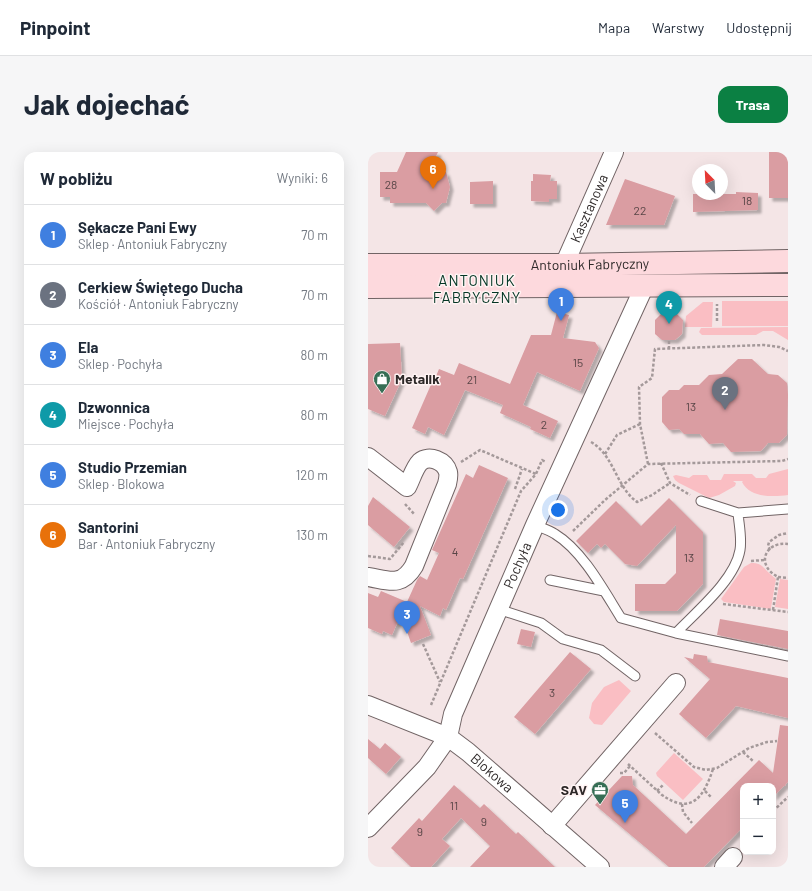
<!DOCTYPE html>
<html lang="pl">
<meta charset="utf-8">
<style>
body{margin:0;font-family:Barlow,sans-serif;background:#f6f6f7;color:#1f2937}
.controls{position:absolute;right:12px;bottom:12px;display:grid;overflow:hidden;border-radius:8px;box-shadow:0 4px 16px #0002}
.controls button{width:36px;height:36px;display:grid;place-items:center;padding:0;border:0;border-bottom:1px solid #e0e1e3;background:#fff;color:#1f2937;font:20px sans-serif}
.compass{position:absolute;left:324px;top:12px;width:36px;height:36px;border-radius:50%;background:#fff;box-shadow:0 4px 16px #0002;rotate:336deg}
.you{position:absolute;left:190px;top:358px;width:14px;height:14px;margin:-10px;border:3px solid #fff;border-radius:50%;background:#1a73e8;box-shadow:0 0 0 6px #1a73e833}
.badge{display:grid;place-items:center;width:26px;height:26px;border-radius:50%;background:#0b8043;color:#fff;font-size:13px;font-weight:700}
.pin{position:absolute;translate:-50% -33px;filter:drop-shadow(0 1px 2px #0008)}
.pin::after{content:'';position:absolute;top:21px;width:14px;height:12px;background:inherit;clip-path:polygon(0 0,100% 0,50% 100%)}
.list{margin:0;padding:0;list-style:none}
h2{display:flex;justify-content:space-between;align-items:center;height:52px;margin:0;padding:0 16px;font-size:17px}
h2 small{font-size:13px;font-weight:400;color:#747a83}
.list li{display:grid;grid-template-columns:26px 1fr auto;gap:12px;align-items:center;box-sizing:border-box;height:60px;padding:0 16px;border-top:1px solid #e0e1e3}
.list b{display:block;font-size:15px;white-space:nowrap}
.list p{margin:0;font-size:13px;white-space:nowrap;color:#747a83}
.list em{font-size:13px;font-style:normal;color:#747a83}
.map{position:relative;flex:none;width:420px;height:715px;overflow:hidden;border-radius:12px}
header{display:flex;align-items:center;gap:24px;box-sizing:border-box;height:56px;padding:0 20px;background:#fff;border-bottom:1px solid #e0e1e3}
header strong{font-size:19px}
nav{display:flex;gap:22px;margin-inline-start:auto;font-size:14px}
.intro{display:flex;align-items:center;justify-content:space-between;box-sizing:border-box;height:96px;padding:0 24px}
h1{margin:0;font-size:28px}
.button{padding:10px 18px;border-radius:12px;background:#0b8043;color:#fff;font-size:14px;font-weight:700}
main{display:flex;gap:24px;padding:0 24px}
aside{flex:1;background:#fff;border-radius:12px;box-shadow:0 4px 16px #0002}
.map>svg:first-child{display:block}
.green{fill:#fabec3}
.building{fill:#da9da2;filter:url(#shadow)}
.lines{fill:none;stroke-linecap:round;stroke-linejoin:round}
.service-casing{stroke:#716465;stroke-width:11}
.minor-casing{stroke:#716465;stroke-width:20}
.secondary-casing{stroke:#716465;stroke-width:24}
.path{stroke:#a4999a;stroke-width:2.5;stroke-dasharray:3 2;stroke-linecap:butt}
.service{stroke:#fff;stroke-width:9}
.minor{stroke:#fff;stroke-width:18}
.secondary{stroke:#fdd9dd;stroke-width:22}
.labels{text-anchor:middle;stroke-width:3;stroke-linejoin:round;paint-order:stroke}
.number-label{font-size:12px;fill:#584546}
.street-label{font-size:14px;fill:#2d2828;stroke:#fff3f3}
.poi-label{font-size:14px;font-weight:bold;fill:#2d2828;stroke:#fff3f3;text-anchor:start}
.neighbourhood-label{font-size:15px;letter-spacing:1px;fill:#043624;stroke:#fff3f3}
</style>
<header>
<strong>Pinpoint</strong>
<nav><a>Mapa</a><a>Warstwy</a><a>Udostępnij</a></nav>
</header>
<div class="intro"><h1>Jak dojechać</h1><a class="button">Trasa</a></div>
<main>
<aside>
<h2>W pobliżu<small>Wyniki: 6</small></h2>
<ul class="list">
<li><span class="badge" style="background:#3f7fe0">1</span><div><b>Sękacze Pani Ewy</b><p>Sklep · Antoniuk Fabryczny</p></div><em>70 m</em></li>
<li><span class="badge" style="background:#6b7280">2</span><div><b>Cerkiew Świętego Ducha</b><p>Kościół · Antoniuk Fabryczny</p></div><em>70 m</em></li>
<li><span class="badge" style="background:#3f7fe0">3</span><div><b>Ela</b><p>Sklep · Pochyła</p></div><em>80 m</em></li>
<li><span class="badge" style="background:#0f9aa8">4</span><div><b>Dzwonnica</b><p>Miejsce · Pochyła</p></div><em>80 m</em></li>
<li><span class="badge" style="background:#3f7fe0">5</span><div><b>Studio Przemian</b><p>Sklep · Blokowa</p></div><em>120 m</em></li>
<li><span class="badge" style="background:#e8710a">6</span><div><b>Santorini</b><p>Bar · Antoniuk Fabryczny</p></div><em>130 m</em></li>
</ul>
</aside>
<div class="map">
<svg width="420" height="715" viewBox="0 0 420 715">
<defs>
<filter id="shadow"><feDropShadow dx="3.5" dy="3.5" stdDeviation="1" flood-color="#0004"/></filter>
</defs>
<rect width="100%" height="100%" fill="#f4e5e6"/>
<!-- green -->
<path class="green" d="M354 149H420V174H354Z
M335 150H345L344 175H317L318 164Z
M420 175V188L405 179H395L388 183H334L331 180 333 176Z
M420 317V343C405 345 382 346 374 330L375 329H365L368 331 367 334 351 343 341 346 311 331 307 328 305 324 308 323 321 326 325 323H339L342 328H353L356 322H384L388 326H398L401 322Z
M383 411C393 411 394 414 400 420 403 423 406 425 408 427L403 456 402 457 356 450 353 447 376 415Z
M412 427 420 428V457L407 455Z
M251 528 263 539 234 573 226 572 221 566 224 551 236 535Z
M306 601 335 627 315 648 289 624 288 621Z"/>
<!-- building -->
<path class="building" d="M38 0H70L60 21 78 20 82 35 78 51H74L66 59 58 51H22V45H12V20H29Z
M401 0H420V46H401Z
M165 22 183 23 182 29H189V47H181V50L163 49V29H165Z
M257 27 307 44 296 73H238Z
M125 29V52H102V30Z
M368 40 390 41V58L325 60V42H368Z
M189 160 201 163 195 186 227 190 231 196 212 239 169 220 155 253 190 269 182 286 162 277 163 275 132 261 135 253 97 238 76 283 60 275 57 282 44 276 65 228 66 229 71 217 86 223 91 211 142 232 163 183H183Z
M295 160 308 161 315 168 314 182 307 188H294L287 182V168Z
M32 191 34 227 17 264 0 257V192Z
M370 207H384L400 222 410 223 419 231 420 243 419 283 411 291H400L393 299 363 300 355 291 341 292 332 282H316L311 277 301 278 294 270V245L301 238H311L316 233H331L341 223 354 222Z
M111 313 140 326 95 427 92 426 78 458 75 456 72 464 52 454 63 483 43 491 33 462 24 483 15 479 14 482 0 476V441L10 445 13 439 39 450 49 428 52 424 59 428 71 401 64 398 98 322 105 326Z
M5 345 42 375 26 395 0 373V354Z
M301 346 335 380V432L309 459H267V432H297L308 421V373L269 414 257 412 237 392 233 396 229 392 220 401 208 389 248 349 273 374Z
M352 467 420 479V497L349 483Z
M153 477 167 480 163 495 149 492Z
M202 500 223 517 167 582 146 565Z
M326 502 339 504 340 510 420 526V566L368 554 338 586 311 562 342 527 316 505 325 507Z
M412 573 420 574V630L417 633 418 634H416L405 645V634H375V675L336 715H301L227 653 254 624H264L265 633 318 682 391 608 405 621Z
M0 587 12 597 17 591 33 605 18 622 0 606Z
M86 633 112 656 116 652 148 682 150 680 187 715H102L122 694 93 666 74 687 82 694 63 715H43L23 696 51 666 54 669Z"/>
<g class="lines">
<defs>
<path id="service" d="M333 349 370 361
M167 373C174 376 181 378 187 382 215 399 236 439 253 466L308 481C329 459 367 428 372 398 374 386 371 373 370 361L420 357
M182 428 236 439
M130 457 173 471 195 487 233 498 267 524
M308 481 420 504"/>
<g id="minor">
<path id="s1" d="M196 113 246 0"/>
<path d="M0 305 39 335C43 328 46 316 52 310 61 302 77 309 80 320 81 324 80 328 79 332L46 414C33 436 20 428 0 425"/>
<path id="s2" d="M0 553 80 585 100 600 232 715"/>
<path d="M184 674 308 531"/>
<path id="s3" d="M0 676 59 615 80 585 85 562 167 373 277 133"/>
<path d="M356 715 365 705"/>
</g>
<g id="secondary">
<path id="s4" d="M0 113H196L420 109"/>
<path d="M0 135 420 133"/>
</g>
</defs>
<!-- service casing -->
<use href="#service" class="service-casing"/>
<!-- minor casing -->
<use href="#minor" class="minor-casing"/>
<!-- secondary casing -->
<use href="#secondary" class="secondary-casing"/>
<!-- path -->
<path class="path" d="M300 152V161
M349 169V152
M301 189V197
M223 290C246 303 248 335 269 350L284 343 302 331
M237 302 249 283 272 272
M93 310 112 298 168 322
M293 311 302 331 322 343
M280 312 272 272 271 235 284 226 287 197 396 193 411 195 420 199
M147 337 154 317
M37 352 47 363
M205 379 237 348 280 312 414 309 420 307
M402 398 400 394 401 390 411 383 420 381
M0 404 22 407 36 390
M383 409 396 408
M410 425 420 426
M355 452 420 460
M405 458 410 425C387 413 397 389 420 392
M55 492 72 530
M63 553 153 339 168 322 174 308 178 310
M287 581 326 615 338 618 349 616 381 596 399 590 409 589
M375 600 385 609
M260 612 294 643C324 664 336 644 345 617
M252 621H256L262 614
M289 639 296 632
M337 639 343 645
M314 652 315 660 324 671
M405 659 420 645"/>
<!-- service -->
<use href="#service" class="service"/>
<!-- minor -->
<use href="#minor" class="minor"/>
<!-- secondary -->
<use href="#secondary" class="secondary"/>
</g>
<!-- icons -->
<defs>
<symbol id="shop-pin" viewBox="-11 -11 22 30"><path d="M0 17L-7.5 6A9.5 9.5 0 1 1 7.5 6Z" fill="#366e55" stroke="#fff3f3"/><path d="M-5-2.5h2.3a2.7 3.5 0 0 1 5.4 0H5L5.5 6h-11ZM-1.5-2.5h3a1.5 2.3 0 0 0-3 0Z" fill="#fff"/></symbol>
<symbol id="office-pin" viewBox="-11 -11 22 30"><path d="M0 17L-7.5 6A9.5 9.5 0 1 1 7.5 6Z" fill="#366e55" stroke="#fff3f3"/><path d="M-6-3h4V-5.5h4V-3h4V5H-6ZM-1-4.5V-3h2v-1.5ZM-6 0V1H6V0Z" fill="#fff"/></symbol>
</defs>
<g fill-rule="evenodd">
<use href="#shop-pin" x="4" y="217" width="20" height="27"/>
<use href="#office-pin" x="222" y="628" width="20" height="27"/>
</g>
<g class="labels">
<!-- number labels -->
<g class="number-label">
<text x="23" y="37">28</text>
<text x="379" y="53">18</text>
<text x="272" y="63">22</text>
<text x="210" y="215">15</text>
<text x="104" y="232">21</text>
<text x="323" y="259">13</text>
<text x="176" y="277">2</text>
<text x="87" y="404">4</text>
<text x="321" y="410">13</text>
<text x="184" y="545">3</text>
<text x="86" y="658">11</text>
<text x="116" y="674">9</text>
<text x="52" y="684">9</text>
</g>
<!-- street labels -->
<g class="street-label">
<text dy="5" stroke="none"><textPath href="#s1" startOffset="62">Kasztanowa</textPath></text>
<text dy="5" stroke="none"><textPath href="#s4" startOffset="222">Antoniuk Fabryczny</textPath></text>
<text dy="5" stroke="none"><textPath href="#s3" startOffset="307">Pochyła</textPath></text>
<text dy="5" stroke="none"><textPath href="#s2" startOffset="143">Blokowa</textPath></text>
</g>
<!-- poi labels -->
<g class="poi-label">
<text x="27" y="232">Metalik</text>
<text x="219" y="643" text-anchor="end">SAV</text>
</g>
<!-- neighbourhood labels -->
<g class="neighbourhood-label">
<text x="109" y="134">ANTONIUK<tspan x="109" dy="17">FABRYCZNY</tspan></text>
</g>
</g>
</svg>
<div class="controls">
<button>+</button>
<button>−</button>
</div>
<svg class="compass" viewBox="-18 -18 36 36"><path d="M0-13l5 13h-10z" fill="#e53935"/><path d="M0 13l5-13h-10z" fill="#747a83"/></svg>
<div class="you"></div>
<div class="pin badge" style="left:193px;top:169px;background:#3f7fe0">1</div>
<div class="pin badge" style="left:357px;top:258px;background:#6b7280">2</div>
<div class="pin badge" style="left:39px;top:482px;background:#3f7fe0">3</div>
<div class="pin badge" style="left:301px;top:172px;background:#0f9aa8">4</div>
<div class="pin badge" style="left:257px;top:671px;background:#3f7fe0">5</div>
<div class="pin badge" style="left:65px;top:37px;background:#e8710a">6</div>
</div>
</main>
